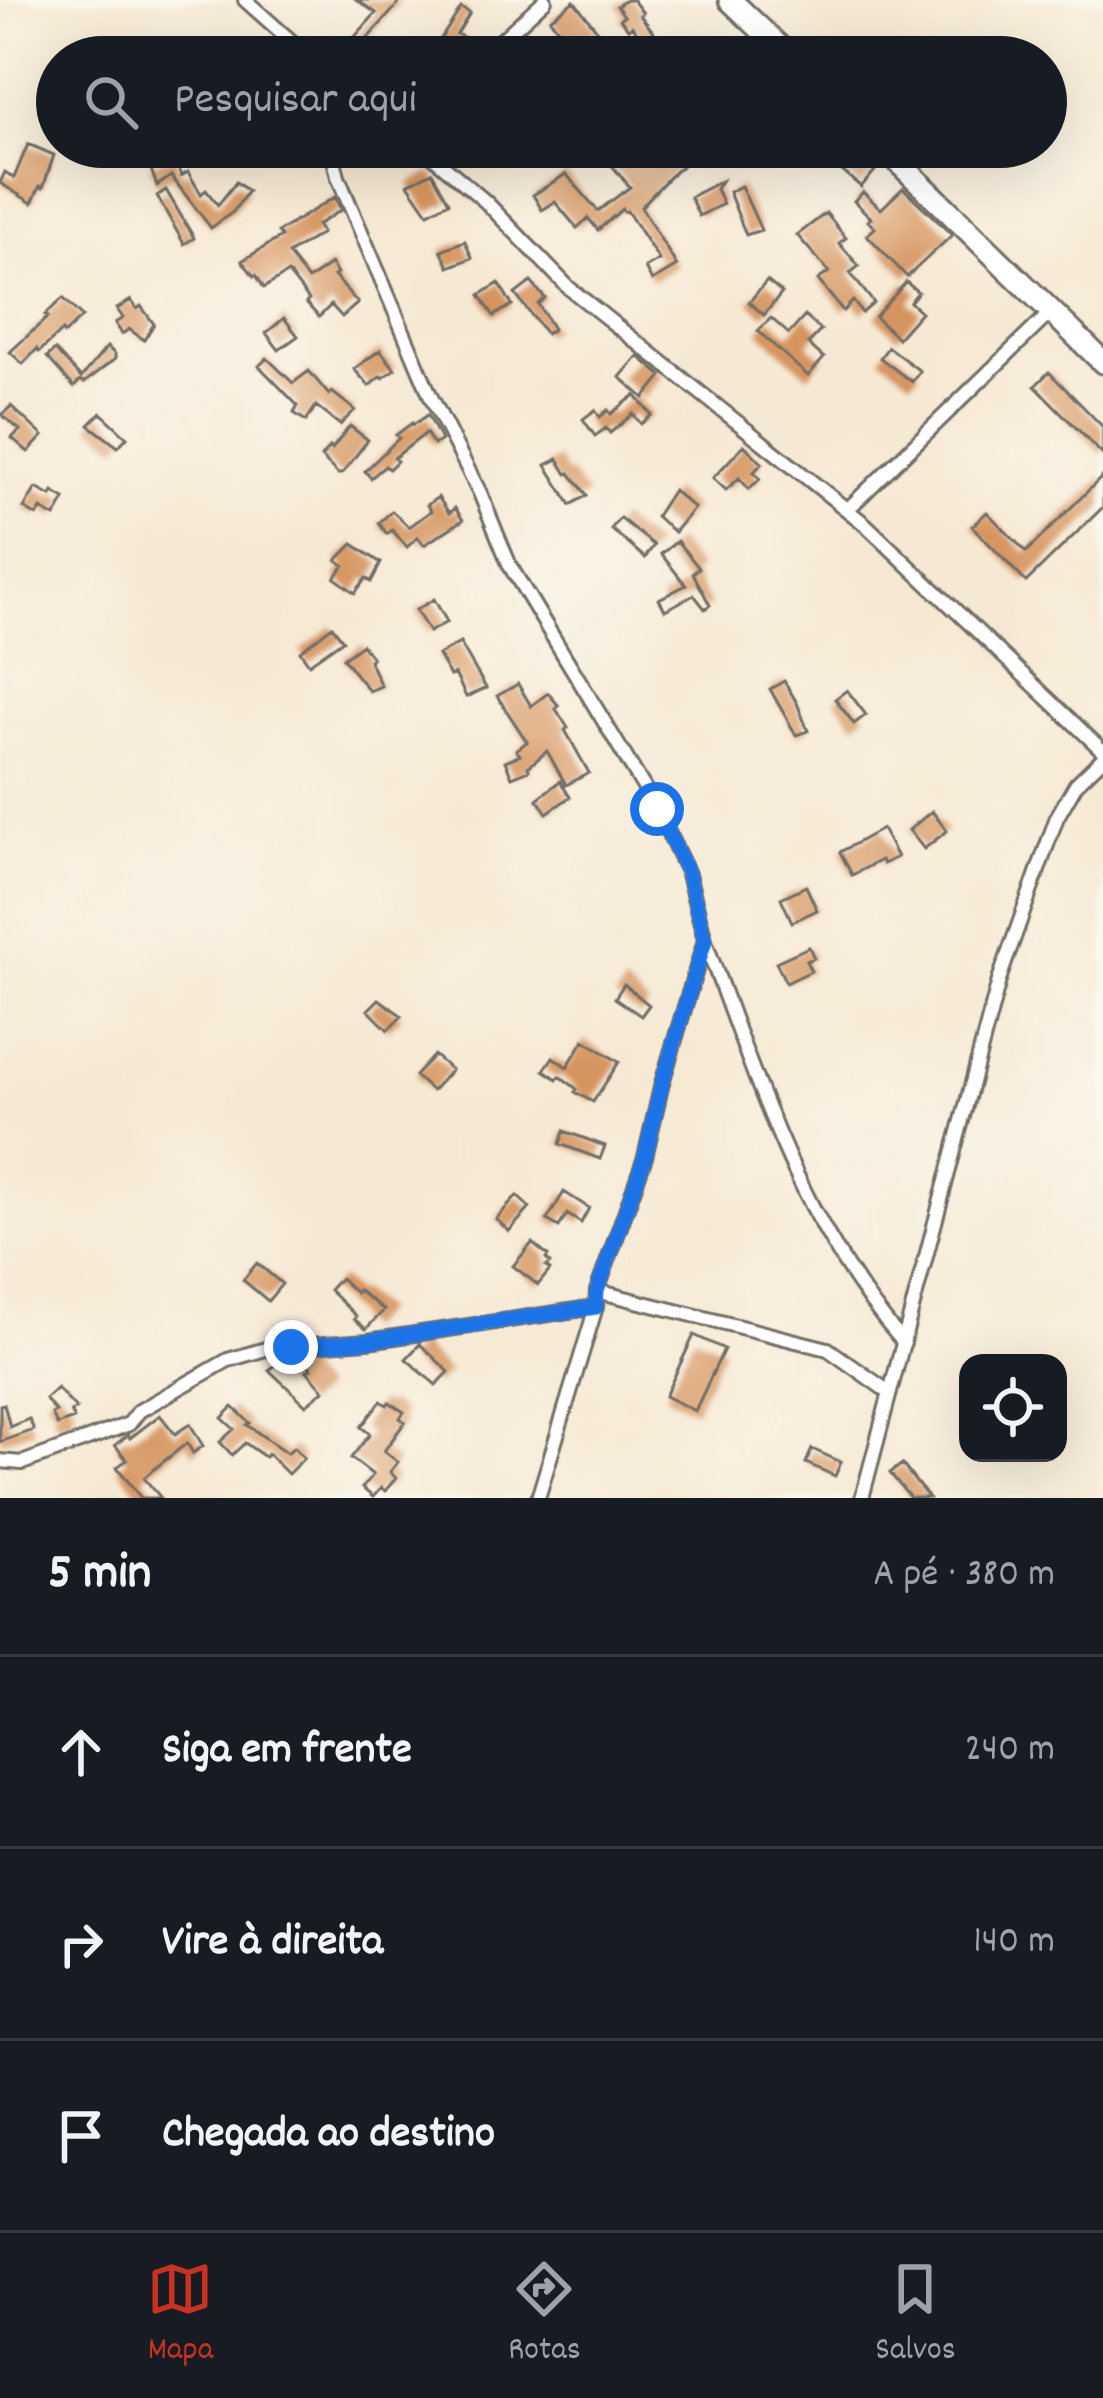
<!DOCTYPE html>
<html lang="pt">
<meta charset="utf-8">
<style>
body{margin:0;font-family:Dekko,sans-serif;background:#242831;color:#f1f3f6}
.controls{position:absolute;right:36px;bottom:36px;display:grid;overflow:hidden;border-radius:24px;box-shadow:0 12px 48px #0002}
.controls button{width:108px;height:108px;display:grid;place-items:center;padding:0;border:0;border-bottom:3px solid #363941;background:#171b24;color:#f1f3f6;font:60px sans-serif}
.stop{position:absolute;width:36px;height:36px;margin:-27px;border:9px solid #1a73e8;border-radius:50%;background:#fff}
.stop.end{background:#1a73e8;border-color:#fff;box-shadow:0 3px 12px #0008}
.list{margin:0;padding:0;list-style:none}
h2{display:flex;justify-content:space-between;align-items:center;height:156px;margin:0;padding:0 48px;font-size:51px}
h2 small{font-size:39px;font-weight:400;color:#9ea1a6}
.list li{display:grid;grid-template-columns:78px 1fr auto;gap:36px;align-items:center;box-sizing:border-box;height:192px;padding:0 48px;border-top:3px solid #363941}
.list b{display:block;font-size:45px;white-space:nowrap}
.list em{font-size:39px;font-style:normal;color:#9ea1a6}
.icon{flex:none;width:66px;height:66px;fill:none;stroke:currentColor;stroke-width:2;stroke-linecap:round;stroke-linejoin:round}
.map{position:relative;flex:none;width:1103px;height:1498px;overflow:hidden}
.search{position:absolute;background:#171b24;box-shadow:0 12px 48px #0002;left:36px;right:36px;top:36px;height:132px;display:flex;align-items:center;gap:30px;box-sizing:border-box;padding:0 42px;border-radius:66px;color:#9ea1a6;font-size:45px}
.sheet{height:732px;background:#171b24}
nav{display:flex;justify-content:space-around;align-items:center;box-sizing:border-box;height:168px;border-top:3px solid #363941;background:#171b24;font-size:33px;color:#9ea1a6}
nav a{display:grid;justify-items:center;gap:6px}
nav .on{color:#c8321e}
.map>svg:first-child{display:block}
.building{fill:#d6955e}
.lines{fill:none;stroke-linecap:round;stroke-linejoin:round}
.street-casing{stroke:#726e66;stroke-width:18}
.primary-casing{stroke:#726e66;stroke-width:27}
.street{stroke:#fff;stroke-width:12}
.primary{stroke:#fff;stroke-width:21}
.route{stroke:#1a73e8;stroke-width:15}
</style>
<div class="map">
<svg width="1103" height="1498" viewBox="0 0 1103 1498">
<rect width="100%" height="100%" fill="#fbf7ec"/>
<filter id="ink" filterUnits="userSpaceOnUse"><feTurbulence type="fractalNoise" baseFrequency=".00833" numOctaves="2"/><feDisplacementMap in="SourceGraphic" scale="24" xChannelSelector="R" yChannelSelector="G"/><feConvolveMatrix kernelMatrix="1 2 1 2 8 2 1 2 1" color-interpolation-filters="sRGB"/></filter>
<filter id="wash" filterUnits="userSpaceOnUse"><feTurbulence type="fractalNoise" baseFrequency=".004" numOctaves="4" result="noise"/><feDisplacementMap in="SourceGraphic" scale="48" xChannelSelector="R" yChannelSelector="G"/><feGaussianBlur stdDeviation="2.7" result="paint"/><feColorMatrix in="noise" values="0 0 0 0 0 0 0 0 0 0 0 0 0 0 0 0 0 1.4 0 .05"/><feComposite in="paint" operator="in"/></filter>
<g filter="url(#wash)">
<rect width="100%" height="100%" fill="#f6e9d3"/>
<g id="blocks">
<!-- building -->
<path class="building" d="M357 0H402L359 48 351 41 376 13Z
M626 0H633L643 13 640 15 658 38 647 46 632 26 628 29 620 19 624 16 617 6Z
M574 1 608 44 591 57H580L572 46 558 57H551L543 46 561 33 550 19Z
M461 8 470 13 457 34 470 41 460 57H421L438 43Z
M28 144 54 155 43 188 40 186 32 203 0 183 5 172 14 178Z
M626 147H704L669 177 641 207 677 266 652 281 645 268 659 260 627 211 624 212 622 209 598 230 588 218 577 228 555 202 542 210 533 195 566 174 598 211 630 187 609 162Z
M860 149 880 165 861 187 842 171Z
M175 157 181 176 188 172 201 194 206 190 218 205 236 182 248 191 233 212 211 228 171 176 157 186 149 164Z
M432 172 449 202 428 213 408 184Z
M721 181 716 189 723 204 699 216 690 197Z
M741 186 761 230 746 235 729 192Z
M903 188 952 235 907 277 867 235 875 228 868 221 871 218 854 201 863 192 881 209Z
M166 190 194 238 184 244 157 196Z
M335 197 341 210 317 225 322 233 288 254 308 280 331 264 337 274 334 276 358 303 342 317 331 305 319 317 306 303 309 300 288 273 264 288 256 275 254 276 242 261 281 237 278 232Z
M826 213 846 238 839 243 859 266 850 273 874 303 862 313 853 301 843 311 818 280 829 272 797 235Z
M465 241 472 258 449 267 441 250Z
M767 281 782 293 764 315 749 302Z
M531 282 545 298 538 304 553 329 546 334 515 294Z
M906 282 918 292 910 302 921 312 898 338 875 317Z
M499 283 512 305 494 316 480 295Z
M63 298 82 317 64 334 62 331 39 352 37 349 23 364 10 352 48 317 45 315Z
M131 300 137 309 141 306 154 324 144 340 129 329 122 334 115 323 123 318 117 309Z
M805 316 821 330 808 344 824 358 808 376 758 331 771 318 789 334Z
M284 318 298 336 279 350 266 333Z
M107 347 115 354V359L84 383 81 380 74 387 47 357 55 350 81 378Z
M888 347 920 371 912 382 880 358Z
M380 350 395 369 383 378 381 376 369 386 354 369Z
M638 356 662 376 644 398 620 377Z
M267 358 293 383 309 371 329 395 332 392 355 410 340 425 316 406 306 421 294 413 298 406 259 366Z
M1049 372 1103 427V455L1035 386Z
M635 395 652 415 641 424 633 414 610 433 606 428 595 436 583 419 595 410 600 417 608 410 611 414Z
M11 406 43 436 28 452 12 438 20 430 2 415Z
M101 413 127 437 118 447 89 425Z
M428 415 441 440 434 445 426 433 394 458 397 461 389 469 385 466 371 478 365 471 399 438 396 435 412 423 413 425Z
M350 426 368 440 342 474H338L321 457 330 447 332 449Z
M744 445 762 463 754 472 760 479 749 489 739 478 726 490 713 478Z
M558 459 567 474 570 473 587 495 571 505 546 465Z
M1103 476V507L1026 582 972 526 987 512 1026 552Z
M36 488 51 496 53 492 65 499 55 517 41 509 37 516 24 508Z
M673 490 694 508 674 532 656 516Z
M438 497 449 513 455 508 463 520 424 545 418 537 407 547 392 530 387 534 379 523 392 511 409 527 431 511 427 505Z
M620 518 654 545 645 558 611 529Z
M677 541 699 568 693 573 710 605 705 609 694 595 665 610 659 599 686 585 661 554Z
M353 544 381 563 371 582 366 578 355 593 335 578 344 565 337 560Z
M434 599 447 622 429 632 416 610Z
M332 626 343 640 309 664 300 651Z
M460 643 486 688 466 697 455 674 450 676 438 655Z
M362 644 372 658 369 660 381 686 369 691 343 658Z
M784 681 797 703 808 731 796 735 770 689Z
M518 684 531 706 548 693 559 706 556 709 568 728 565 730 589 773 566 785 547 751 528 767 529 770 512 777 505 761 520 755 516 750 527 742 497 696Z
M847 690 866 715 854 724 835 699Z
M560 781 570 797 547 813 537 799Z
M932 811 947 831 924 849 909 830Z
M882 829 897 857 883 864 881 860 852 875 840 852Z
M806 886 817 910 792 922 781 898Z
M809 947 814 958 806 961 811 971 786 983 776 962Z
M624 984 649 1005 641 1016 615 998Z
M379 999 402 1016 388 1030 368 1010Z
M584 1040 619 1062 593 1102 575 1092 577 1089 560 1076 557 1079 544 1070 553 1057 567 1067Z
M434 1055 451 1070 432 1091 415 1076Z
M564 1131 605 1146 600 1159 560 1144Z
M564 1192 589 1208 581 1223 567 1214 559 1227 547 1220Z
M517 1196 530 1208 509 1231 496 1219Z
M532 1243 548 1256 546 1259 550 1263 546 1267 550 1270 538 1285 513 1266Z
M257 1263 282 1284 268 1301 243 1280Z
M340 1278 356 1293 358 1290 384 1310 366 1329 354 1319 356 1316 329 1290Z
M694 1335 724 1349 695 1411 665 1396Z
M420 1344 449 1372 436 1385 406 1359Z
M300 1356H303L311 1369 307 1371 324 1390 306 1405 269 1370 280 1362 283 1367Z
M57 1388 76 1409 71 1412 74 1419 57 1425 52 1414 56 1412 45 1399Z
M381 1401 387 1405 389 1402 404 1412 400 1418 405 1422 384 1451 398 1462 390 1472 396 1478 385 1491 381 1488 373 1497 362 1488 373 1475 351 1458 370 1434 361 1427Z
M4 1404 10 1427 29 1419 34 1430 0 1442V1405Z
M233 1407 250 1423 247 1425 287 1453 294 1447 304 1458 288 1474 268 1454 265 1457 245 1443 232 1455 220 1442 234 1429 222 1418Z
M160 1415 175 1434 190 1424 203 1446 193 1453 187 1443 154 1469 144 1478 161 1498H141L117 1467 127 1460 115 1445 128 1435 130 1438Z
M812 1449 841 1462 835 1476 806 1463Z
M902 1464 919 1486 929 1498H910L890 1473Z"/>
</g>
</g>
<g filter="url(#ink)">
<use href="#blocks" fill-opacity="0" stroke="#726e66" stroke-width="3"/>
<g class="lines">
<defs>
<path id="street" d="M245 0 309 57
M483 57 545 0
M331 147 338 177 431 397 480 493 510 566 657 809 688 874 705 940 662 1083 645 1157 597 1291 596 1307 538 1498
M422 147 486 202 569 288 866 525 1103 751
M848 509 1051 312
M705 941C757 1081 803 1229 904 1343
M597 1291 828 1349 890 1393
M0 1461 22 1463 129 1424 139 1411 228 1360 269 1348 368 1341 596 1307
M862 1498 1000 977 1057 817 1076 784 1103 758"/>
<path id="primary" d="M730 0 790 57
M883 147 1103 362"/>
</defs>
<!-- street casing -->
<use href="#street" class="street-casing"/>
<!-- primary casing -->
<use href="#primary" class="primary-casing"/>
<!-- street -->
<use href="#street" class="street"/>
<!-- primary -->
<use href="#primary" class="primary"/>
</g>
</g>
<g class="lines" filter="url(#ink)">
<!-- route -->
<path class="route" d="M291 1347 368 1341 596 1307 597 1291 645 1157 662 1083 705 940 688 874 657 809"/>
</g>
</svg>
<div class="controls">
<button><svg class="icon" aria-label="locate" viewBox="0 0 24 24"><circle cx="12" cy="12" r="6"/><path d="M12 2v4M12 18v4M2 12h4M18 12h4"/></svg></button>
</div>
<div class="stop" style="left:657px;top:809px"></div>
<div class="stop end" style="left:291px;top:1347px"></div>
<div class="search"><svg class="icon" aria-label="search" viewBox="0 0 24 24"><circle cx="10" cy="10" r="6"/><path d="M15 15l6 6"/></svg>Pesquisar aqui</div>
</div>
<section class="sheet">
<h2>5 min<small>A pé · 380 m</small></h2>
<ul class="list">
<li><svg class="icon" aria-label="ahead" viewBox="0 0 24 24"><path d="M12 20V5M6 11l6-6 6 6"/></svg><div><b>Siga em frente</b></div><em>240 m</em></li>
<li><svg class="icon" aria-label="right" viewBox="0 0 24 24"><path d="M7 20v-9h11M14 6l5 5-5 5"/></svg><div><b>Vire à direita</b></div><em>140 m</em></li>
<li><svg class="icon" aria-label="arrive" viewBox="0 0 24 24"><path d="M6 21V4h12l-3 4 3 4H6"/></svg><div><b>Chegada ao destino</b></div></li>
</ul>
</section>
<nav>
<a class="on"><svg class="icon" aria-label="map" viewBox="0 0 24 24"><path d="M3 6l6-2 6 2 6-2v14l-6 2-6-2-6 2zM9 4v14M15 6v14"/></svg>Mapa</a>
<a><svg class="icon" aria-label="directions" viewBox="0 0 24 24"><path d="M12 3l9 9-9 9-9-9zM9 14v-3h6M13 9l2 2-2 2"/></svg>Rotas</a>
<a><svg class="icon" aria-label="saved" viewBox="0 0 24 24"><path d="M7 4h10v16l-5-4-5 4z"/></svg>Salvos</a>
</nav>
